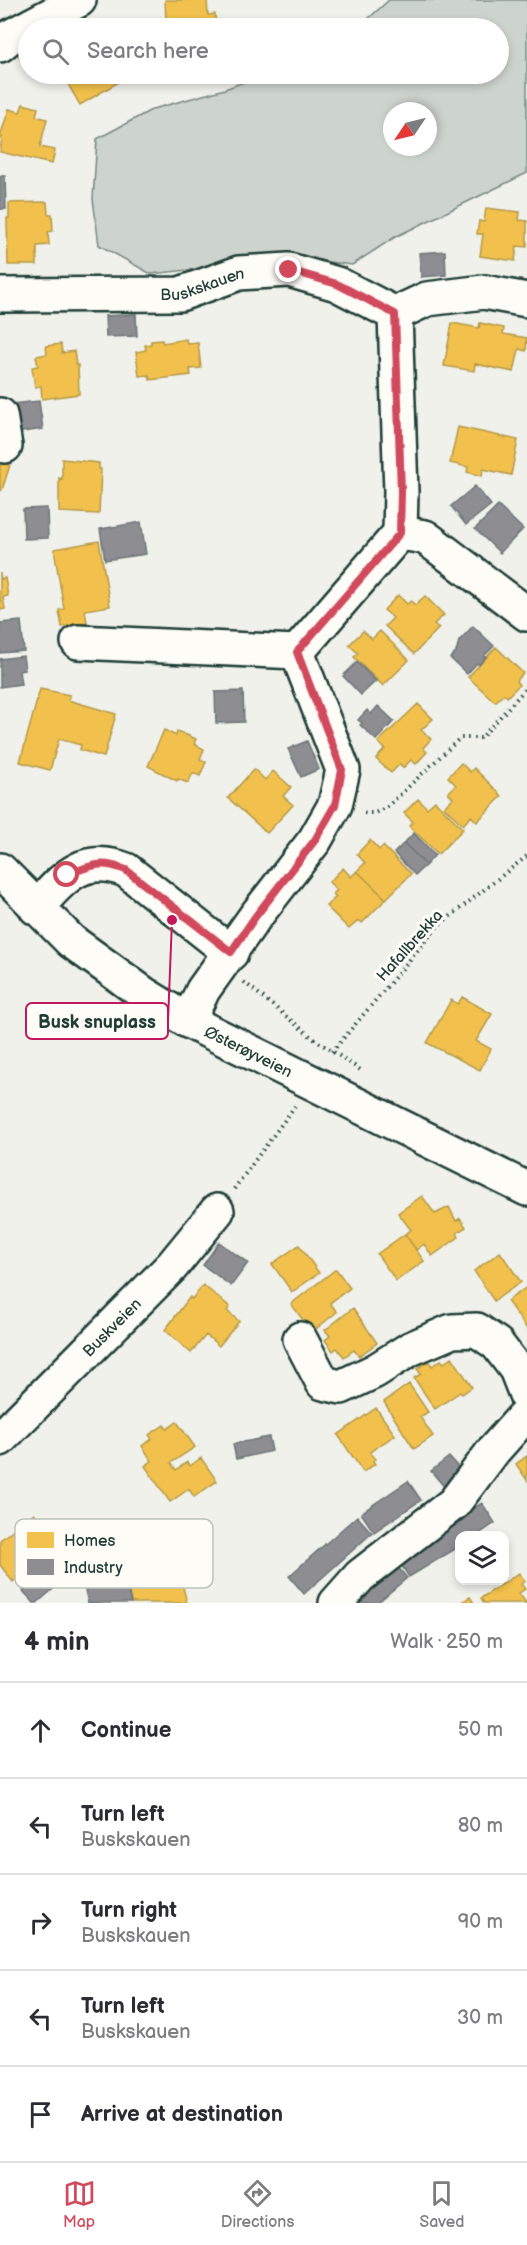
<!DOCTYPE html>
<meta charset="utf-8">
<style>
body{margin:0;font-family:"Balsamiq Sans",sans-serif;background:#f7f7f7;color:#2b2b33}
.controls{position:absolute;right:18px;bottom:18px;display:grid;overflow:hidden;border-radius:12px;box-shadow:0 3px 9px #0003}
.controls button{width:54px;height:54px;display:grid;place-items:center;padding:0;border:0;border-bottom:2px solid #e1e1e2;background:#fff;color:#2b2b33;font:30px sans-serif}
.compass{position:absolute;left:383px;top:102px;width:54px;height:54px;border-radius:50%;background:#fff;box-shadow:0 3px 9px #0003;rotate:235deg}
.stop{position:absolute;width:18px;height:18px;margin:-14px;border:4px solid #d1495b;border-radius:50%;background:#fff}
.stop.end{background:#d1495b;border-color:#fff;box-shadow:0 2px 6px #0008}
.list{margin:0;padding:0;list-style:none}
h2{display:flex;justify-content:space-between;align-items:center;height:78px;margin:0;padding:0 24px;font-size:26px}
h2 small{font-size:20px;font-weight:400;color:#7c7c81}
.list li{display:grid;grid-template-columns:39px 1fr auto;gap:18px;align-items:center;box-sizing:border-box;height:96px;padding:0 24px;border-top:2px solid #e1e1e2}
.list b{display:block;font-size:22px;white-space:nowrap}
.list p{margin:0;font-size:20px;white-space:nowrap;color:#7c7c81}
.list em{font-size:20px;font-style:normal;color:#7c7c81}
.icon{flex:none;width:33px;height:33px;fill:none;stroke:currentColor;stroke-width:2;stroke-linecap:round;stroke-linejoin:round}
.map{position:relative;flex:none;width:527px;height:1603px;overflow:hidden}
.search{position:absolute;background:#fff;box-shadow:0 3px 9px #0003;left:18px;right:18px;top:18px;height:66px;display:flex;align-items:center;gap:15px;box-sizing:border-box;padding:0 21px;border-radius:33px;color:#7c7c81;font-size:22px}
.sheet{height:558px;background:#fff}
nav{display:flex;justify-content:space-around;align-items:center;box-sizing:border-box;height:84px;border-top:2px solid #e1e1e2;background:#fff;font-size:16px;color:#7c7c81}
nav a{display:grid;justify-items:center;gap:3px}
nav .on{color:#d1495b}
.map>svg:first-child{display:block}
.green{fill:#cdd3cd;stroke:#768880;stroke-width:1.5;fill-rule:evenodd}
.homes{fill:#f2c14e;stroke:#b39946;stroke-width:1.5}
.industry{fill:#8d8d92;stroke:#6c7576;stroke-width:1.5}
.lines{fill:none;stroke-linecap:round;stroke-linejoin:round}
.minor-casing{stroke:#1f3d34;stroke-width:38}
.major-casing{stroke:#1f3d34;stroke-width:38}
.path{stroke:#1f3d34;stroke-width:4;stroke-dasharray:1.5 4.5;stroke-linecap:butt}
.minor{stroke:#fdfcf7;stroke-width:33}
.major{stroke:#fdfcf7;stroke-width:33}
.route{stroke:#d1495b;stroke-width:8}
.labels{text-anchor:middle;stroke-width:6;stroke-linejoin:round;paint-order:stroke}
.street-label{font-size:16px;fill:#1f3d34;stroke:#fdfcf7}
.key{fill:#fdfcf7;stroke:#bac3bc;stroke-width:1.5}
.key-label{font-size:16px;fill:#1f3d34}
.leader{fill:none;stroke:#c2185b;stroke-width:2}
.callout-dot{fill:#c2185b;stroke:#fdfcf7;stroke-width:2}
.callout{fill:#fdfcf7;stroke:#c2185b;stroke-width:2}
.callout-label{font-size:18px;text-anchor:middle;font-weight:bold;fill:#1f3d34}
</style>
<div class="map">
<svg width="527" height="1603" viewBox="0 0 527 1603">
<rect width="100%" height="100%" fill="#f0f1eb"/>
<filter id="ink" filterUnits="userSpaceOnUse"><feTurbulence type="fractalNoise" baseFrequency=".0167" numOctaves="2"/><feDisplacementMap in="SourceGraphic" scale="12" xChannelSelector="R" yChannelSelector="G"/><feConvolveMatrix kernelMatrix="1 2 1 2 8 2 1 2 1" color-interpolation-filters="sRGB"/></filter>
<g filter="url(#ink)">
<!-- green -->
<path class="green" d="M389 0H527V173L395 237 352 265 299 258 151 274 99 245 93 199 97 139 153 109 225 89 265 74H498V28H358ZM392 111H428V147H392Z"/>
<!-- homes -->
<path class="homes" d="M165 0H207L208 15 215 14 216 28H164L163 21 166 20Z
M62 74H111L117 83 80 105Z
M23 104 38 108 36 116 47 119 40 147 55 150 52 164 0 152 2 137H0L9 109 20 112Z
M47 202 48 214H52L53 231 48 232 49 245 37 246V265H8L7 218H9V203Z
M486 208 520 212 519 220 527 221V247L517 246 515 261 480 256 483 234H477L479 221 484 222Z
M452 323 479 328 480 323 504 328 503 334 527 338 526 351 519 349 514 372 475 364 474 371 444 366Z
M186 339 187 344 198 343 201 368 190 369 191 375 150 380 149 375 139 376 136 352 146 350 145 345 151 344V341L162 340 163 343Z
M61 344 62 353 74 351 76 365H78L79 394 42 399 41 386 35 387 32 367 38 366 36 356 47 354 46 346Z
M458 427 518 440 511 475 483 469 482 476 467 472 468 467 450 463Z
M62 459 99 463V469H101L99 514 59 512V478L62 479Z
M0 463 10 465 2 490 0 491Z
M99 541 110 606 85 610 87 623 62 627 59 610 64 609 54 549Z
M0 573 1 579 5 578 8 596 3 597 5 609 0 610Z
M398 595 407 604 411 601 415 605 425 596 444 615 434 624 439 628 414 654 385 626 393 618 384 610Z
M363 631 372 639 380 631 409 660 383 686 354 657 358 653 349 645Z
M496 647 523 673 516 681 519 685 507 697 504 694 495 702 468 677Z
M40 689 70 695 68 700 116 714 104 757 80 750 81 745 59 739 50 770 20 762Z
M418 704 433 719 421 730 431 739 423 748 427 752 416 764 411 760 403 768 400 764 391 773 376 759 385 749 378 742Z
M164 730 176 736 177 731 196 739 194 744 204 749 200 759 206 762 200 776 193 773 188 783 178 779 177 781 148 766Z
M461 763 470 772 474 768 502 796 477 822 471 816 463 825 444 807 453 798 448 793 456 785 448 777Z
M254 769 265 780 273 771 291 787 283 796 293 805 267 833 228 798Z
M418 799 427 808 435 801 463 829 438 854 409 826 413 822 404 813Z
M370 840 379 850 383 846 411 874 386 899 357 871 365 863 357 854Z
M343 868 351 877 357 871 386 899 362 923 359 920 349 929 326 906 336 897 333 894 337 890 329 882Z
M462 997 492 1014 476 1041 491 1049 480 1070 427 1043 451 1000 458 1004Z
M422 1196 435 1214 449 1207 456 1221 460 1218 466 1227 457 1233 459 1237 432 1256 424 1244 416 1250 405 1234 411 1230 398 1213Z
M405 1234 424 1261 396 1281 377 1254Z
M299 1245 319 1273 292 1292 272 1264Z
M500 1252 521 1282 494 1301 474 1271Z
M336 1269 350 1288 330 1303 337 1312 312 1332 291 1304Z
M203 1285 230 1307 227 1311 239 1321 219 1346 206 1335 191 1353 165 1330 190 1297 192 1299Z
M527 1287V1329L507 1301Z
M353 1308 377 1343 359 1356 354 1350 344 1357 337 1348 333 1351 325 1340 330 1336 325 1330Z
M452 1357 472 1387 462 1394 460 1392 435 1409 414 1378 421 1374 417 1369 429 1361 432 1366 441 1360 444 1363Z
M409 1384 428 1412 420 1417 433 1436 414 1449 384 1402Z
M376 1408 395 1435 370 1452 376 1459 373 1461 375 1464 363 1472 338 1435Z
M177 1422 195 1447 171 1463 176 1470 187 1462 190 1466 201 1458 217 1481 194 1497 189 1489 170 1502 145 1466 152 1461 142 1446 152 1439 149 1435 164 1425 167 1429Z
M527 1456V1480L516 1464Z
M34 1513 60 1545 13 1582 0 1565V1540Z
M178 1567 187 1603H131L126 1581Z
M519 1573 525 1581 521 1584 525 1589 519 1593 526 1603H484L481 1598Z
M470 1597 474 1603H460Z"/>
<!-- industry -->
<path class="industry" d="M28 44V71L17 52Z
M0 176H5L6 209H0Z
M445 251 446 275 421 277 419 253Z
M136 314 137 336 106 337 105 316Z
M39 401 43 429 16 433 12 404Z
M475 486 491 505 466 525 451 506Z
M498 506 523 529 500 553 475 529Z
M47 508 48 538 24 539 23 509Z
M141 522 146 554 105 560 100 529Z
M21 621 24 651 0 653V623Z
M473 626 494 646 484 656 486 657 479 665 477 663 467 674 450 658 456 652 459 641Z
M23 656 25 670 19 671 21 684 0 687V659Z
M357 662 376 681 361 695 343 676Z
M243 691 244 722 216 723 215 692Z
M378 706 394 721 376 740 360 725 362 723 358 720 367 710 371 714Z
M307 741 319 769 301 777 288 749Z
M414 833 435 855 426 865 404 843Z
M404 843 426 865 415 875 394 853Z
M219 1242 248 1263 231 1286 203 1265Z
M269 1437 272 1451 236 1459 233 1444Z
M449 1457 464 1474 446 1489 431 1471Z
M408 1481 421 1500 374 1532 361 1513Z
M482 1503 495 1523 476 1536H460V1546L409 1577 396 1557Z
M357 1516 372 1533 304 1594 289 1576Z
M61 1559 73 1572 37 1603H34L23 1591Z
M392 1560 407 1578 377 1603H352Z
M131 1562 134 1573 138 1572 140 1577 126 1581 131 1603H88L84 1586 118 1577 115 1566Z"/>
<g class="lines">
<defs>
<g id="minor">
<path d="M0 45 11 36 79 0"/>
<path id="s1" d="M0 295 180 294 239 273 289 270 337 284 395 314 401 492 400 533"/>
<path d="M395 314 427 299 484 292 527 300"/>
<path d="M0 415 5 446"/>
<path d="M78 642 297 652"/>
<path d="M36 908C64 878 82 853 126 870L231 953"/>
<path d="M188 1021 203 990 255 917 315 840 335 805 343 770 297 652 400 533 425 537 527 614"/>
<path d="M300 1339 323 1383 341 1387 375 1371 410 1349 452 1331 477 1330 497 1344 516 1369 527 1397"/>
<path id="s2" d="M0 1439 172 1266 217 1211"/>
<path d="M336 1603 360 1576 454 1503 494 1450 527 1413"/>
</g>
<g id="major">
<path id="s3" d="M0 870 71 941 144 994 188 1021 527 1189"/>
</g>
</defs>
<!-- minor casing -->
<use href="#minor" class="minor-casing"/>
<!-- major casing -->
<use href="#major" class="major-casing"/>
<!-- path -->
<path class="path" d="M364 813H375L387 807 460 738H481L527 687
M244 982 314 1039 362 1071
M332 1052 438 926 527 856
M234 1189 295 1106"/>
<!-- minor -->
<use href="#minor" class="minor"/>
<!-- major -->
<use href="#major" class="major"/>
</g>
</g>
<g class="lines" filter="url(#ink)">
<!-- route -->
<path class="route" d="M67 875C91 865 101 860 126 870L231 952 255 917 315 840 335 805 342 770 297 652 400 533 401 492 395 314 337 284 289 270"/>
</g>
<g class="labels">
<!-- street labels -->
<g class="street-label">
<text dy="6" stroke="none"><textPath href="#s1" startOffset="204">Buskskauen</textPath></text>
<text transform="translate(409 945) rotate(-48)" y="6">Hafallbrekka</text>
<text dy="6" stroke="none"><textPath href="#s3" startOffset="310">Østerøyveien</textPath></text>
<text dy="6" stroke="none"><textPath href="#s2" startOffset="158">Buskveien</textPath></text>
</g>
</g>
<!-- legend -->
<rect x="15" y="1519" width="198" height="69" rx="9" class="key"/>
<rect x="27" y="1532" width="27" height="16" fill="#f2c14e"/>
<rect x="27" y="1559" width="27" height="16" fill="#8d8d92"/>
<g class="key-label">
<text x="64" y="1546">Homes</text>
<text x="64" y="1573">Industry</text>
</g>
<!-- callouts -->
<path class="leader" d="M172 920L168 1021"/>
<circle class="callout-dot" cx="172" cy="920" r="6"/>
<rect class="callout" x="26" y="1003" width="142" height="36" rx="6"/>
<g class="callout-label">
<text x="97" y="1028">Busk snuplass</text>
</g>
</svg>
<div class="controls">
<button><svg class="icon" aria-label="layers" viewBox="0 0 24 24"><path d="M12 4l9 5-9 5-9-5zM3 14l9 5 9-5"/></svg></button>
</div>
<svg class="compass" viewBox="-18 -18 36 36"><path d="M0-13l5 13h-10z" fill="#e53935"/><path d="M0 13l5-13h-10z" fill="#7c7c81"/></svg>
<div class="stop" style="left:67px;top:875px"></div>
<div class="stop end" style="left:289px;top:270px"></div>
<div class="search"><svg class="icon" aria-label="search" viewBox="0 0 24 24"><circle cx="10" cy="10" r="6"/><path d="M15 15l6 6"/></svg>Search here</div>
</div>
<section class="sheet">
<h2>4 min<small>Walk · 250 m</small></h2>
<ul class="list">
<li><svg class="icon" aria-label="ahead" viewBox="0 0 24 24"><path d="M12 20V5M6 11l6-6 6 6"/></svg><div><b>Continue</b></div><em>50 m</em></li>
<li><svg class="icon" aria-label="left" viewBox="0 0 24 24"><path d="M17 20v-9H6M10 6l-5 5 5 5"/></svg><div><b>Turn left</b><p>Buskskauen</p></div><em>80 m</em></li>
<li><svg class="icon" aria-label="right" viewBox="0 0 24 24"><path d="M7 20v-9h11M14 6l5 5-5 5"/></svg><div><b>Turn right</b><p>Buskskauen</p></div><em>90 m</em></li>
<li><svg class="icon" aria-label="left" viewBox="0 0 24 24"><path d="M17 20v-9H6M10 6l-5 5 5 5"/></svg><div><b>Turn left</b><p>Buskskauen</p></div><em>30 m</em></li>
<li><svg class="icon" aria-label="arrive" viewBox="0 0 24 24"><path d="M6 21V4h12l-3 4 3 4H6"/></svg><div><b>Arrive at destination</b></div></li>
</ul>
</section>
<nav>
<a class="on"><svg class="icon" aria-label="map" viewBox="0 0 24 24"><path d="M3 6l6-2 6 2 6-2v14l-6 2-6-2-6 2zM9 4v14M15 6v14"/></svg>Map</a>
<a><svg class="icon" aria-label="directions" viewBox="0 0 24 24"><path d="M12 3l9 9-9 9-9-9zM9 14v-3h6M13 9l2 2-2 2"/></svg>Directions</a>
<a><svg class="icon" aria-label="saved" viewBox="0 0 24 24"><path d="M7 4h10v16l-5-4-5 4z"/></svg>Saved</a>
</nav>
